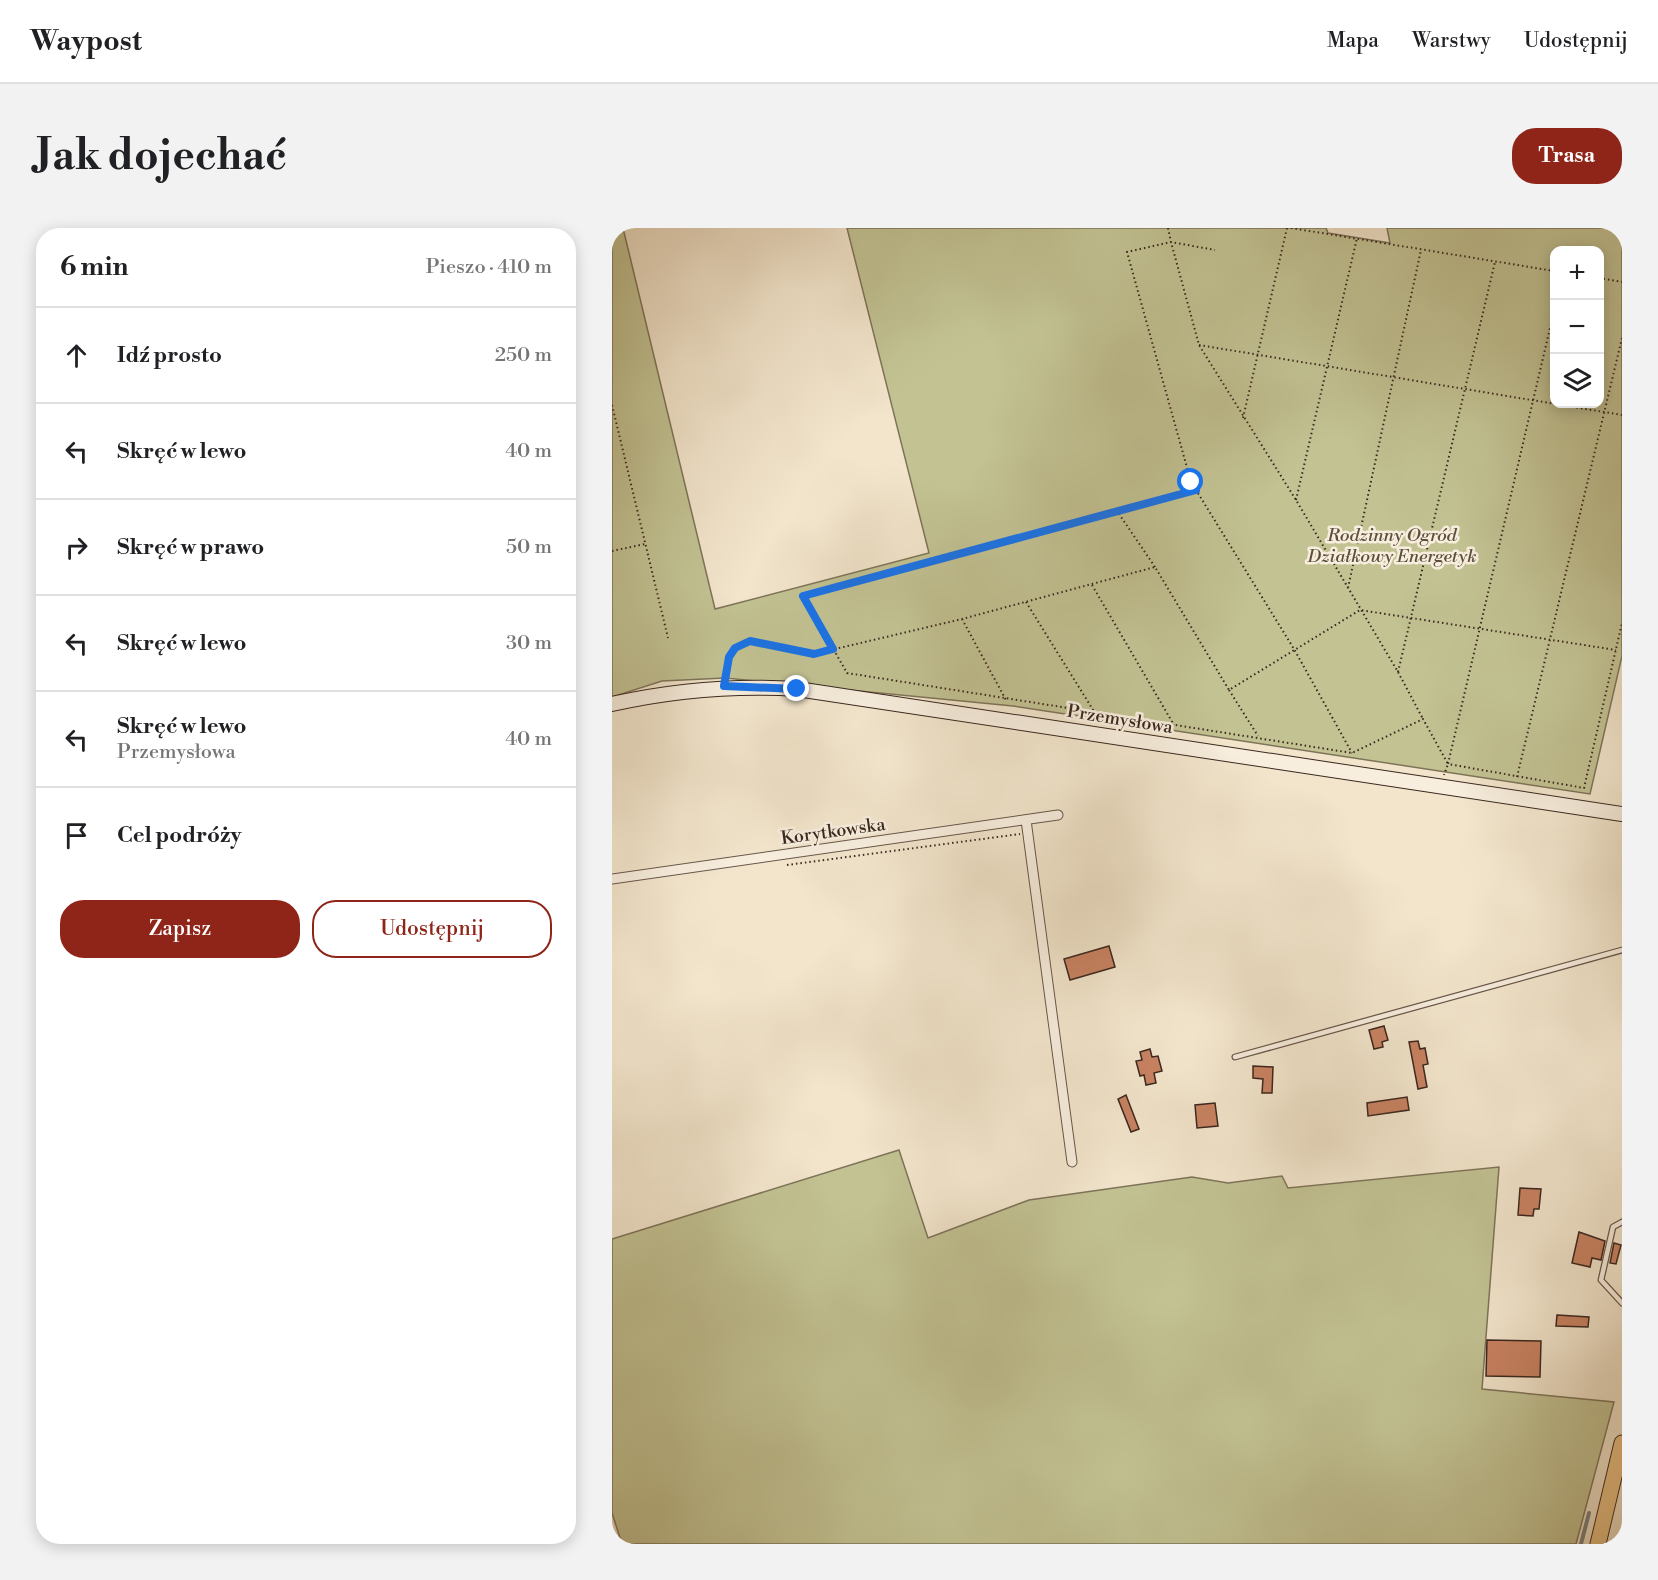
<!DOCTYPE html>
<html lang="pl">
<meta charset="utf-8">
<style>
body{margin:0;font-family:"Libre Bodoni",serif;background:#f2f2f2;color:#202124}
.controls{position:absolute;right:18px;top:18px;display:grid;overflow:hidden;border-radius:12px;box-shadow:0 3px 15px #0003}
.controls button{width:54px;height:54px;display:grid;place-items:center;padding:0;border:0;border-bottom:2px solid #e0e0e0;background:#fff;color:#202124;font:30px sans-serif}
.stop{position:absolute;width:18px;height:18px;margin:-14px;border:4px solid #1a73e8;border-radius:50%;background:#fff}
.stop.end{background:#1a73e8;border-color:#fff;box-shadow:0 2px 6px #0008}
.list{margin:0;padding:0;list-style:none}
h2{display:flex;justify-content:space-between;align-items:center;height:78px;margin:0;padding:0 24px;font-size:26px}
h2 small{font-size:20px;font-weight:400;color:#757577}
.list li{display:grid;grid-template-columns:39px 1fr auto;gap:18px;align-items:center;box-sizing:border-box;height:96px;padding:0 24px;border-top:2px solid #e0e0e0}
.list b{display:block;font-size:22px;white-space:nowrap}
.list p{margin:0;font-size:20px;white-space:nowrap;color:#757577}
.list em{font-size:20px;font-style:normal;color:#757577}
.actions{display:flex;gap:12px;padding:18px 24px}
.actions a{flex:1;padding:14px 0;border:2px solid #8f2418;border-radius:24px;text-align:center;font-size:21px;color:#8f2418}
.actions .main{background:#8f2418;color:#fff}
.icon{flex:none;width:33px;height:33px;fill:none;stroke:currentColor;stroke-width:2;stroke-linecap:round;stroke-linejoin:round}
.map{position:relative;flex:none;width:1010px;height:1316px;overflow:hidden;border-radius:24px}
header{display:flex;align-items:center;gap:36px;box-sizing:border-box;height:84px;padding:0 30px;background:#fff;border-bottom:2px solid #e0e0e0}
header strong{font-size:28px}
nav{display:flex;gap:33px;margin-inline-start:auto;font-size:21px}
.intro{display:flex;align-items:center;justify-content:space-between;box-sizing:border-box;height:144px;padding:0 36px}
h1{margin:0;font-size:42px}
.button{padding:15px 27px;border-radius:24px;background:#8f2418;color:#fff;font-size:21px;font-weight:700}
main{display:flex;gap:36px;padding:0 36px}
aside{flex:1;background:#fff;border-radius:24px;box-shadow:0 3px 15px #0003}
.map>svg:first-child{display:block}
.green{fill:#c2c293;stroke:#7e7459;stroke-width:1.5;fill-rule:evenodd}
.lines{fill:none;stroke-linecap:round;stroke-linejoin:round}
.stream{stroke:#76817f;stroke-width:4}
.building{fill:#c88262;stroke:#3b271f;stroke-width:1.5}
.service-casing{stroke:#69564a;stroke-width:7}
.minor-casing{stroke:#69564a;stroke-width:11}
.secondary-casing{stroke:#3b271f;stroke-width:16}
.primary-casing{stroke:#3b271f;stroke-width:17}
.path{stroke:#3b271f;stroke-width:2;stroke-dasharray:1.5 3;stroke-linecap:butt}
.service{stroke:#f7eede;stroke-width:4.5}
.minor{stroke:#f7eede;stroke-width:9}
.secondary{stroke:#f7eede;stroke-width:14}
.primary{stroke:#e9c286;stroke-width:15}
.route{stroke:#1a73e8;stroke-width:8}
.labels{text-anchor:middle;stroke-width:5;stroke-linejoin:round;paint-order:stroke}
.park-label{font-size:18px;font-style:italic;fill:#5d4e3c;stroke:#f7eede}
.street-label{font-size:18px;fill:#3b271f;stroke:#f7eede}
</style>
<header>
<strong>Waypost</strong>
<nav><a>Mapa</a><a>Warstwy</a><a>Udostępnij</a></nav>
</header>
<div class="intro"><h1>Jak dojechać</h1><a class="button">Trasa</a></div>
<main>
<aside>
<h2>6 min<small>Pieszo · 410 m</small></h2>
<ul class="list">
<li><svg class="icon" aria-label="ahead" viewBox="0 0 24 24"><path d="M12 20V5M6 11l6-6 6 6"/></svg><div><b>Idź prosto</b></div><em>250 m</em></li>
<li><svg class="icon" aria-label="left" viewBox="0 0 24 24"><path d="M17 20v-9H6M10 6l-5 5 5 5"/></svg><div><b>Skręć w lewo</b></div><em>40 m</em></li>
<li><svg class="icon" aria-label="right" viewBox="0 0 24 24"><path d="M7 20v-9h11M14 6l5 5-5 5"/></svg><div><b>Skręć w prawo</b></div><em>50 m</em></li>
<li><svg class="icon" aria-label="left" viewBox="0 0 24 24"><path d="M17 20v-9H6M10 6l-5 5 5 5"/></svg><div><b>Skręć w lewo</b></div><em>30 m</em></li>
<li><svg class="icon" aria-label="left" viewBox="0 0 24 24"><path d="M17 20v-9H6M10 6l-5 5 5 5"/></svg><div><b>Skręć w lewo</b><p>Przemysłowa</p></div><em>40 m</em></li>
<li><svg class="icon" aria-label="arrive" viewBox="0 0 24 24"><path d="M6 21V4h12l-3 4 3 4H6"/></svg><div><b>Cel podróży</b></div></li>
</ul>
<div class="actions"><a class="main">Zapisz</a><a>Udostępnij</a></div>
</aside>
<div class="map">
<svg width="1010" height="1316" viewBox="0 0 1010 1316">
<rect width="100%" height="100%" fill="#f2e5cc"/>
<filter id="stains"><feTurbulence type="fractalNoise" baseFrequency=".00333" numOctaves="4"/><feColorMatrix values="0 0 0 0 .2 0 0 0 0 .09 0 0 0 0 .02 0 0 0 .5 -.17"/></filter>
<radialGradient id="worn" r=".72"><stop offset=".6" stop-color="#630" stop-opacity="0"/><stop offset="1" stop-color="#630" stop-opacity=".3"/></radialGradient>
<!-- green -->
<path class="green" d="M0 0H11L103 381 317 325 235 0H714L716 5 778 15 775 0H1008L1010 10V428L978 566 401 478 113 450 50 453 0 469ZM942 22H987V176H942Z
M287 922 316 1010 417 972 580 949 616 955 670 948 676 960 887 939 870 1161 1002 1174 964 1316H10L0 1285V1011Z"/>
<g class="lines">
<!-- stream -->
<path class="stream" d="M969 1316 977 1285"/>
</g>
<!-- building -->
<path class="building" d="M497 718 503 739 458 752 452 731Z
M772 798 776 812 770 814 771 819 762 821 757 802Z
M806 813 808 821 813 820 816 836 811 837 815 859 806 861 797 814Z
M538 821 540 829 546 828 550 843 542 845 544 855 534 857 532 847 528 848 524 833 530 832 528 824Z
M641 838 661 839 660 865H650L651 851 641 850Z
M514 867 527 901 519 904 506 871Z
M795 869 797 882 756 888 755 875Z
M603 875 606 898 585 900 583 877Z
M908 960 929 961 927 981H922L921 988 906 987Z
M967 1004 993 1013 989 1032 980 1030 978 1039 960 1035Z
M1002 1015 1009 1017 1004 1036 998 1035Z
M945 1087 977 1089 976 1099 944 1098Z
M875 1112 929 1113 928 1149 874 1148Z"/>
<g class="lines">
<defs>
<path id="service" d="M623 829 1010 722
M1010 994 1001 999 989 1052 1010 1075"/>
<path id="minor" d="M414 592 460 934
M0 651 446 587"/>
<path id="secondary" d="M0 476C63 462 121 457 185 461L1010 586"/>
<path id="primary" d="M986 1316 1010 1215"/>
</defs>
<!-- service casing -->
<use href="#service" class="service-casing"/>
<!-- minor casing -->
<use href="#minor" class="minor-casing"/>
<!-- secondary casing -->
<use href="#secondary" class="secondary-casing"/>
<!-- primary casing -->
<use href="#primary" class="primary-casing"/>
<!-- path -->
<path class="path" d="M556 0 559 14 603 22
M679 0 942 43
M987 50 1010 54
M942 83 836 536 972 560 1010 395
M587 117 1010 187
M0 177 56 410
M631 190 675 0
M584 262 579 254 515 24 559 14 587 117 684 272 786 444 811 491
M684 272 745 10
M505 283 584 262 682 421 740 525
M0 323 33 316
M543 339 505 283 191 368 235 445 740 525 811 491 836 536 832 547
M480 357 562 497
M736 360 809 22
M414 374 483 485
M350 391 394 472
M786 444 883 34
M113 450 117 429 123 420 138 413 202 426 350 391 543 339 617 462 748 382 1004 422
M617 462 646 508
M905 549 1010 110
M175 637 408 606"/>
<!-- service -->
<use href="#service" class="service"/>
<!-- minor -->
<use href="#minor" class="minor"/>
<!-- secondary -->
<use href="#secondary" class="secondary"/>
<!-- primary -->
<use href="#primary" class="primary"/>
</g>
<g class="lines">
<!-- route -->
<path class="route" d="M185 461 112 458 117 429 123 420 138 413 202 426 221 421 191 368 584 262 579 254"/>
</g>
<g class="labels">
<!-- park labels -->
<g class="park-label">
<text x="780" y="313">Rodzinny Ogród<tspan x="780" dy="21">Działkowy Energetyk</tspan></text>
</g>
<!-- street labels -->
<g class="street-label">
<text transform="translate(508 491) rotate(9)" y="6">Przemysłowa</text>
<text transform="translate(221 603) rotate(-8)" y="6">Korytkowska</text>
</g>
</g>
<rect width="100%" height="100%" filter="url(#stains)"/>
<rect width="100%" height="100%" fill="url(#worn)"/>
</svg>
<div class="controls">
<button>+</button>
<button>−</button>
<button><svg class="icon" aria-label="layers" viewBox="0 0 24 24"><path d="M12 4l9 5-9 5-9-5zM3 14l9 5 9-5"/></svg></button>
</div>
<div class="stop" style="left:579px;top:254px"></div>
<div class="stop end" style="left:185px;top:461px"></div>
</div>
</main>
